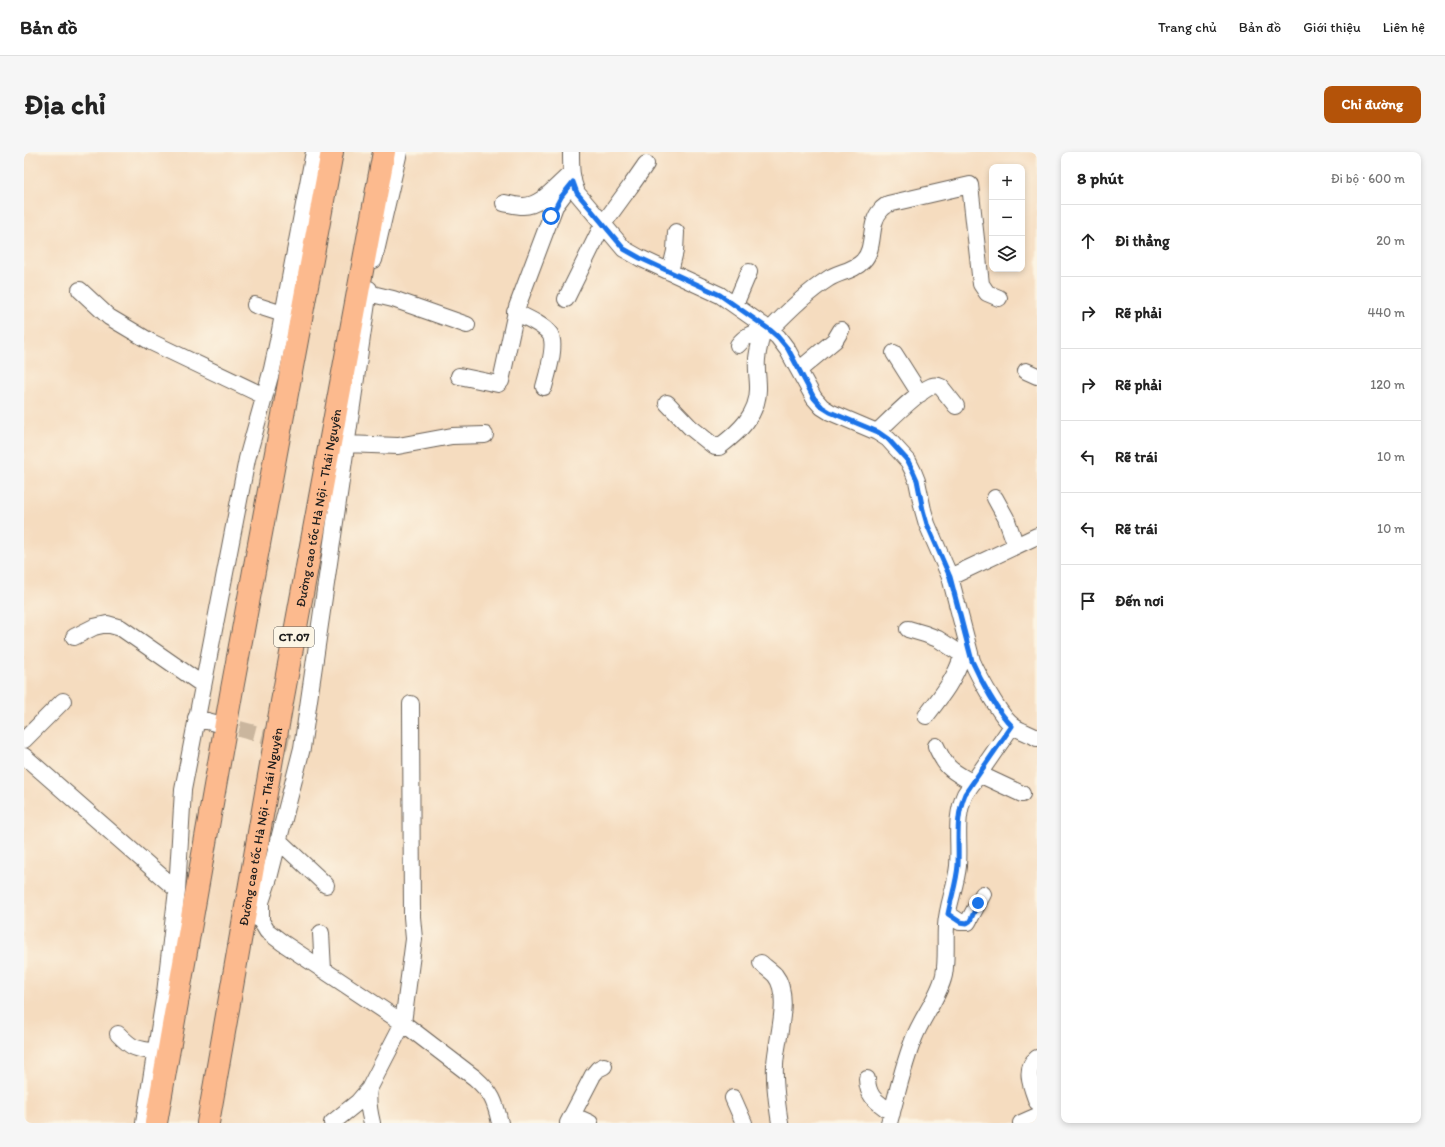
<!DOCTYPE html>
<html lang="vi">
<meta charset="utf-8">
<style>
body{margin:0;font-family:Itim,sans-serif;background:#f6f6f6;color:#222}
.controls{position:absolute;right:12px;top:12px;display:grid;overflow:hidden;border-radius:8px;box-shadow:0 2px 6px #0003}
.controls button{width:36px;height:36px;display:grid;place-items:center;padding:0;border:0;border-bottom:1px solid #e0e0e0;background:#fff;color:#222;font:20px sans-serif}
.stop{position:absolute;width:12px;height:12px;margin:-9px;border:3px solid #1a73e8;border-radius:50%;background:#fff}
.stop.end{background:#1a73e8;border-color:#fff;box-shadow:0 1px 4px #0008}
.list{margin:0;padding:0;list-style:none}
h2{display:flex;justify-content:space-between;align-items:center;height:52px;margin:0;padding:0 16px;font-size:17px}
h2 small{font-size:13px;font-weight:400;color:#767676}
.list li{display:grid;grid-template-columns:26px 1fr auto;gap:12px;align-items:center;box-sizing:border-box;height:72px;padding:0 16px;border-top:1px solid #e0e0e0}
.list b{display:block;font-size:15px;white-space:nowrap}
.list em{font-size:13px;font-style:normal;color:#767676}
.icon{flex:none;width:22px;height:22px;fill:none;stroke:currentColor;stroke-width:2;stroke-linecap:round;stroke-linejoin:round}
.map{position:relative;flex:none;width:1013px;height:971px;overflow:hidden;border-radius:8px}
header{display:flex;align-items:center;gap:24px;box-sizing:border-box;height:56px;padding:0 20px;background:#fff;border-bottom:1px solid #e0e0e0}
header strong{font-size:19px}
nav{display:flex;gap:22px;margin-inline-start:auto;font-size:14px}
.intro{display:flex;align-items:center;justify-content:space-between;box-sizing:border-box;height:96px;padding:0 24px}
h1{margin:0;font-size:28px}
.button{padding:10px 18px;border-radius:8px;background:#b45309;color:#fff;font-size:14px;font-weight:700}
main{display:flex;gap:24px;padding:0 24px}
aside{flex:1;background:#fff;border-radius:8px;box-shadow:0 2px 6px #0003}
.map>svg:first-child{display:block}
.lines{fill:none;stroke-linecap:round;stroke-linejoin:round}
.minor-tunnel{stroke:#cab69e;stroke-width:16;stroke-dasharray:16 8;stroke-linecap:butt}
.minor-casing{stroke:#685f55;stroke-width:18}
.highway-casing{stroke:#685f55;stroke-width:24}
.minor{stroke:#fff;stroke-width:16}
.highway{stroke:#fcba8e;stroke-width:22}
.route{stroke:#1a73e8;stroke-width:5}
.labels{text-anchor:middle;stroke-width:3;stroke-linejoin:round;paint-order:stroke}
.shield{fill:#fcf5e5;stroke:#5f5d58;stroke-width:1}
.shield-label{font-size:12px;font-weight:bold;fill:#1c1c1c}
.street-label{font-size:13px;fill:#1c1c1c;stroke:#fcf5e5}
</style>
<header>
<strong>Bản đồ</strong>
<nav><a>Trang chủ</a><a>Bản đồ</a><a>Giới thiệu</a><a>Liên hệ</a></nav>
</header>
<div class="intro"><h1>Địa chỉ</h1><a class="button">Chỉ đường</a></div>
<main>
<div class="map">
<svg width="1013" height="971" viewBox="0 0 1013 971">
<rect width="100%" height="100%" fill="#fcf5e5"/>
<filter id="ink" filterUnits="userSpaceOnUse"><feTurbulence type="fractalNoise" baseFrequency=".025" numOctaves="2"/><feDisplacementMap in="SourceGraphic" scale="8" xChannelSelector="R" yChannelSelector="G"/><feConvolveMatrix kernelMatrix="1 2 1 2 8 2 1 2 1" color-interpolation-filters="sRGB"/></filter>
<filter id="wash" filterUnits="userSpaceOnUse"><feTurbulence type="fractalNoise" baseFrequency=".012" numOctaves="4" result="noise"/><feDisplacementMap in="SourceGraphic" scale="16" xChannelSelector="R" yChannelSelector="G"/><feGaussianBlur stdDeviation="0.9" result="paint"/><feColorMatrix in="noise" values="0 0 0 0 0 0 0 0 0 0 0 0 0 0 0 0 0 1.4 0 .05"/><feComposite in="paint" operator="in"/></filter>
<g filter="url(#wash)">
<rect width="100%" height="100%" fill="#f5dcbf"/>
</g>
<g filter="url(#ink)">
<g class="lines">
<!-- minor-tunnel -->
<path class="minor-tunnel" d="M192 571 265 590"/>
<defs>
<path id="minor" d="M547 0C547 15 547 27 553 41L600 97 616 106 696 143 746 178 754 185 763 197 790 246 798 255 806 260 853 280 864 287 884 309 889 319 893 329 899 358 903 372 926 425 948 509C954 523 976 564 988 573 995 579 1005 581 1013 586
M480 51C486 52 493 54 499 54 517 54 531 35 544 24
M350 108 375 0
M646 120 651 99 652 80
M345 137 278 596 245 726 237 750V769L243 779 259 791 379 871 451 926C468 941 471 949 476 971
M56 138 85 165 127 190 240 244
M344 141 369 147 443 173
M542 147 579 72 606 35 622 12
M231 153 259 162
M711 153 725 120
M491 160C501 165 520 173 526 182 533 193 523 223 520 235
M746 178C763 160 782 141 804 127 814 120 830 119 839 109 852 96 844 71 857 58 859 55 862 54 864 52L946 33 957 132 963 141 975 146
M714 193C721 184 728 181 739 178
M870 201 896 242
M775 218 811 188 817 178
M1002 219 1013 224
M435 224 474 232 477 229 493 155 531 54 549 30
M643 251 666 275 691 295H695C715 280 735 262 734 235 734 226 732 216 733 207 734 196 738 185 739 173
M853 280C866 268 893 240 908 234 911 233 913 233 917 235L932 254
M322 292 374 294 428 284 461 283
M971 346 982 366 992 394
M926 425 1013 384
M884 477 901 482 914 487 948 509
M50 485 70 475 83 472 97 476 179 533
M902 564C916 546 932 526 938 504
M172 566 191 571
M0 588 39 549
M912 594C923 618 927 618 949 631
M0 604 153 738
M955 622 998 642
M254 688 302 733
M924 762 936 770H944L959 742
M297 781 299 818
M737 811C741 815 747 819 751 823 768 844 752 888 751 913 750 932 753 952 756 971
M94 882C110 898 110 896 132 900
M1013 906C999 917 1008 936 1013 950
M843 927C844 947 854 950 868 961
M345 937C343 949 345 959 348 971
M709 946 720 971
M548 963 566 971
M120 971 141 841 153 738 159 638 223 307 248 217 254 189 290 0
M308 971 334 950 345 937 379 871 390 787 388 765 387 552
M544 971 569 923 574 917 580 914
M865 971C873 943 879 913 890 886 898 865 915 845 920 823 923 807 921 790 922 774 923 754 932 734 934 714 936 688 930 667 941 642L988 574
M997 971 1013 964"/>
<g id="highway">
<path d="M132 971 208 537 308 0"/>
<path id="s1" d="M184 971 258 550 360 0"/>
</g>
</defs>
<!-- minor casing -->
<use href="#minor" class="minor-casing"/>
<!-- highway casing -->
<use href="#highway" class="highway-casing"/>
<!-- minor -->
<use href="#minor" class="minor"/>
<!-- highway -->
<use href="#highway" class="highway"/>
</g>
</g>
<g class="lines" filter="url(#ink)">
<!-- route -->
<path class="route" d="M527 64 537 45 549 30 553 41 600 97 616 106 696 143 746 178 754 185 764 197 790 246 798 255 806 260 854 280 864 287 884 309 889 319 893 328 899 358 903 372 926 425 948 509C956 527 974 561 988 574L941 642C931 666 935 688 934 713 933 729 927 746 924 762L936 770 943 771 946 769 954 751"/>
</g>
<g class="labels">
<!-- shield labels -->
<rect class="shield" x="250" y="475" width="40" height="20" rx="3"/>
<g class="shield-label">
<text x="270" y="489">CT.07</text>
</g>
<!-- street labels -->
<g class="street-label">
<text dy="5" stroke="none"><textPath href="#s1" startOffset="625">Đường cao tốc Hà Nội - Thái Nguyên</textPath></text>
<text dy="5" stroke="none"><textPath href="#s1" startOffset="301">Đường cao tốc Hà Nội - Thái Nguyên</textPath></text>
</g>
</g>
</svg>
<div class="controls">
<button>+</button>
<button>−</button>
<button><svg class="icon" aria-label="layers" viewBox="0 0 24 24"><path d="M12 4l9 5-9 5-9-5zM3 14l9 5 9-5"/></svg></button>
</div>
<div class="stop" style="left:527px;top:64px"></div>
<div class="stop end" style="left:954px;top:751px"></div>
</div>
<aside>
<h2>8 phút<small>Đi bộ · 600 m</small></h2>
<ul class="list">
<li><svg class="icon" aria-label="ahead" viewBox="0 0 24 24"><path d="M12 20V5M6 11l6-6 6 6"/></svg><div><b>Đi thẳng</b></div><em>20 m</em></li>
<li><svg class="icon" aria-label="right" viewBox="0 0 24 24"><path d="M7 20v-9h11M14 6l5 5-5 5"/></svg><div><b>Rẽ phải</b></div><em>440 m</em></li>
<li><svg class="icon" aria-label="right" viewBox="0 0 24 24"><path d="M7 20v-9h11M14 6l5 5-5 5"/></svg><div><b>Rẽ phải</b></div><em>120 m</em></li>
<li><svg class="icon" aria-label="left" viewBox="0 0 24 24"><path d="M17 20v-9H6M10 6l-5 5 5 5"/></svg><div><b>Rẽ trái</b></div><em>10 m</em></li>
<li><svg class="icon" aria-label="left" viewBox="0 0 24 24"><path d="M17 20v-9H6M10 6l-5 5 5 5"/></svg><div><b>Rẽ trái</b></div><em>10 m</em></li>
<li><svg class="icon" aria-label="arrive" viewBox="0 0 24 24"><path d="M6 21V4h12l-3 4 3 4H6"/></svg><div><b>Đến nơi</b></div></li>
</ul>
</aside>
</main>
